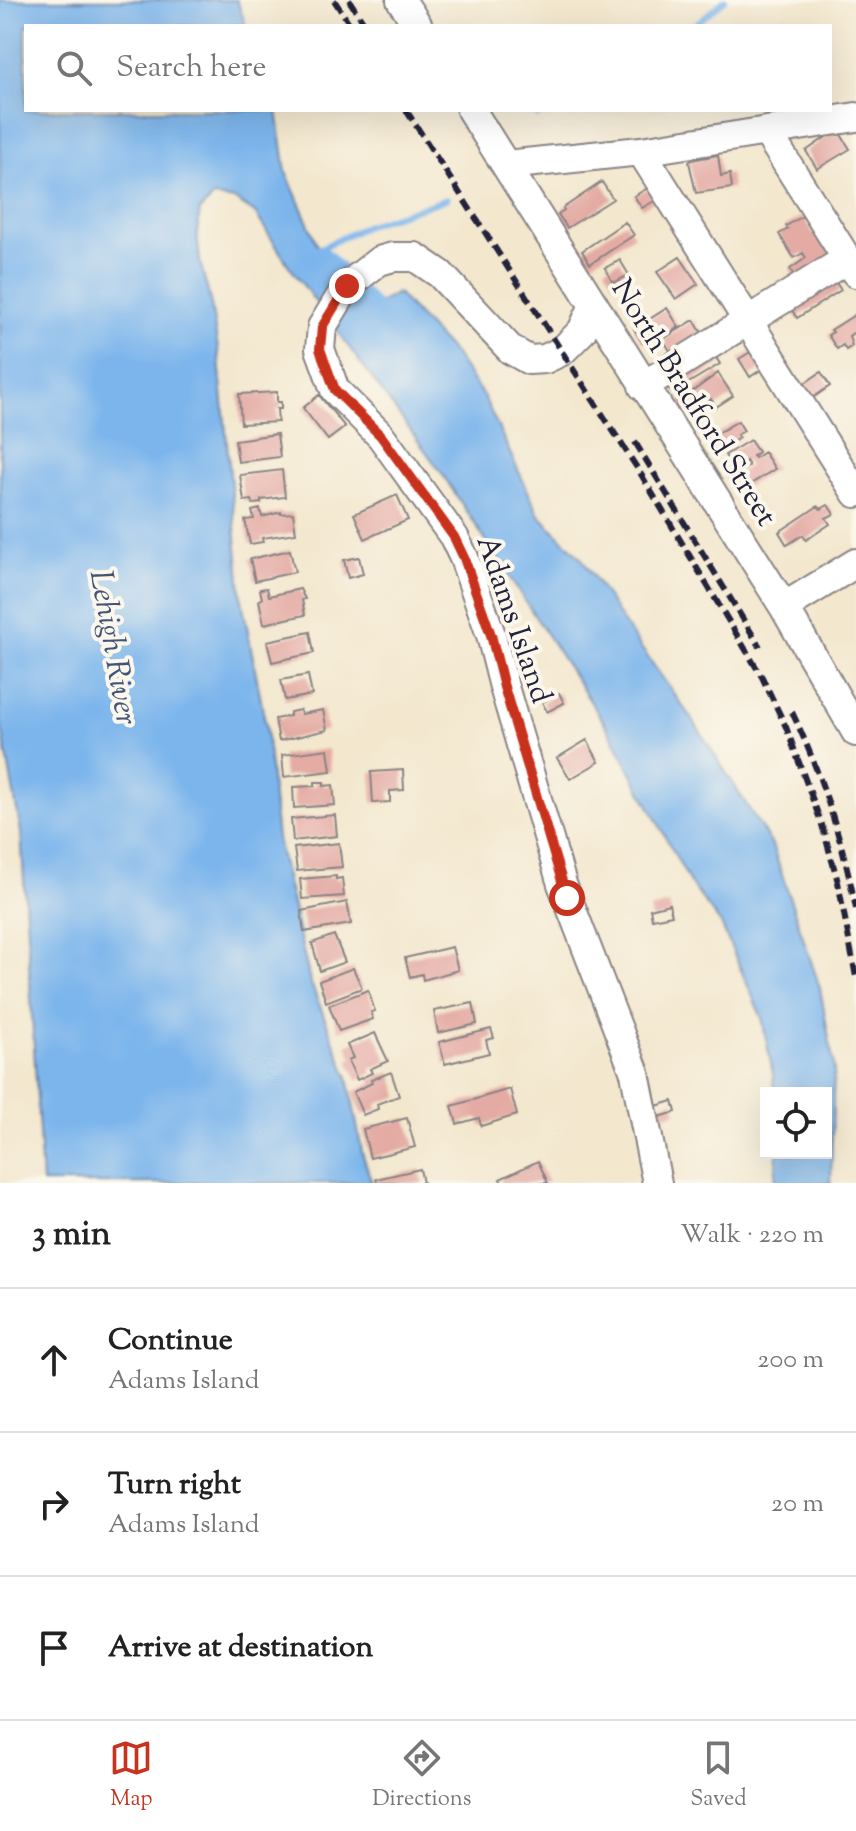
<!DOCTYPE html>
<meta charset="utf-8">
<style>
body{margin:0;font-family:"Sorts Mill Goudy",serif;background:#f2f2f2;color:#222}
.controls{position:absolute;right:24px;bottom:24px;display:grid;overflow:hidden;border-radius:0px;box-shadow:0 8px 32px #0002}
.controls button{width:72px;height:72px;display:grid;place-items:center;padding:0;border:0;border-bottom:2px solid #e0e0e0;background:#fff;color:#222;font:40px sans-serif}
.stop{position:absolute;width:24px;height:24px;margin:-18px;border:6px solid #c8321e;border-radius:50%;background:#fff}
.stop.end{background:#c8321e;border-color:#fff;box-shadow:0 2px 8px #0008}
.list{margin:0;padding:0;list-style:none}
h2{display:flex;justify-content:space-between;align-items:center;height:104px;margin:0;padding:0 32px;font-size:34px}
h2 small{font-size:26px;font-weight:400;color:#767676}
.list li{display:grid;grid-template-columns:52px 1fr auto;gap:24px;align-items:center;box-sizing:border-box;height:144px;padding:0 32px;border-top:2px solid #e0e0e0}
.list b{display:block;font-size:30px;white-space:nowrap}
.list p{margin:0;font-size:26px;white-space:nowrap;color:#767676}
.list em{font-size:26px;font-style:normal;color:#767676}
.icon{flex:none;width:44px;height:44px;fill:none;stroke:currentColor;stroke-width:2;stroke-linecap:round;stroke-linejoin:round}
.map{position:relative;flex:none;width:856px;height:1183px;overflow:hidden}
.search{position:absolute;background:#fff;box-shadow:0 8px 32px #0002;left:24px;right:24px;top:24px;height:88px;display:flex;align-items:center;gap:20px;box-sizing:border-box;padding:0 28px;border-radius:0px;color:#767676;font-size:30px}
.sheet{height:536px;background:#fff}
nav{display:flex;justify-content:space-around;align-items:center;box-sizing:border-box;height:112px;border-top:2px solid #e0e0e0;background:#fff;font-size:22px;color:#767676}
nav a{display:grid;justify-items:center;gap:4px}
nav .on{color:#c8321e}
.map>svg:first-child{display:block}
.water{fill:#7cb5ec;stroke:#4f6c94;stroke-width:2}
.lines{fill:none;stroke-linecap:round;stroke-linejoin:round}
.stream{stroke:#7cb5ec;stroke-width:6}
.river{stroke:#7cb5ec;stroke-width:38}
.building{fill:#e4aba4}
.minor-casing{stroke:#8a8484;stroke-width:32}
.minor{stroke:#fff;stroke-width:28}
.rail{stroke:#22223b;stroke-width:6;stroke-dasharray:12 6;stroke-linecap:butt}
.route{stroke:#c8321e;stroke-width:10}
.labels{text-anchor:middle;stroke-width:8;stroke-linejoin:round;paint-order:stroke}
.street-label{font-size:30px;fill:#22223b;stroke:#fbf7ec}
.water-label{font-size:32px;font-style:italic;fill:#425579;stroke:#fbf7ec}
</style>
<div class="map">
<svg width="856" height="1183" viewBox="0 0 856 1183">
<rect width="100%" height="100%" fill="#fbf7ec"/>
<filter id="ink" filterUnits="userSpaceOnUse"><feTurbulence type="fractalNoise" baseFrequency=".0125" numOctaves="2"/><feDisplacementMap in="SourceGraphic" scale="16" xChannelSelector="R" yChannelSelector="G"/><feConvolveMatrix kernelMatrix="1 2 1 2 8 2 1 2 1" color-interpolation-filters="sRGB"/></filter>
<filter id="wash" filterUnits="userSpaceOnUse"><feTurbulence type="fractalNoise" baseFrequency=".006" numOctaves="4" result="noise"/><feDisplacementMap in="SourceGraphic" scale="32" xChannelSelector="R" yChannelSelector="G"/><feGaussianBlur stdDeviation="1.8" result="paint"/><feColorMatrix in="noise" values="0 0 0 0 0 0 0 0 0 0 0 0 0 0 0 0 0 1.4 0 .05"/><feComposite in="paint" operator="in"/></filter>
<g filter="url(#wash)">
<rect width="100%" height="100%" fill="#f3e7ce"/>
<!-- water -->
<path class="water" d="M0 0H237L246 26H26V110H277L286 172 320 251 357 316 397 293 454 354 484 397 539 515 582 559 625 625 694 722 772 845 820 988 834 1066 831 1183H775L777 1153H826V1093H774L773 1074 762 1018 721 924 690 883 607 727 441 472 289 266 255 213 235 200 214 197 200 210 197 234 200 261 211 304 218 349 242 600 266 727 277 839 310 981 348 1077 362 1152 372 1183H42L21 832 0 718Z"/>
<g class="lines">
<!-- stream -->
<path class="stream" d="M693 26 725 0
M538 116 546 110
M313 252 368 225 447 199"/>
<!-- river -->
<path class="river" d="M318 265 380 330 403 347"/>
</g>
<g id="blocks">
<!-- building -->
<path class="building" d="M832 133 834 136 840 133 850 149 817 169 806 151Z
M718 155 721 176 730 174 732 188 696 193 689 162 691 160Z
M602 182 613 199 567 228 558 214 564 210 563 208Z
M653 185 661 197 642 208 634 196Z
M803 216 818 240 823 237 838 258 795 278 790 269 806 258 803 253 794 258 779 234 788 229 786 226Z
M625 222 634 235 590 264 582 251Z
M680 257 698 284 676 299 657 272Z
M620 260 629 275 613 283 605 268Z
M832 277 841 290 797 318 790 307Z
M667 308 679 327 671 332 668 328 643 343 634 329Z
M856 314V331L849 336 852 346 846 350 843 345 837 349 828 335 833 332 831 330Z
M694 320 706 340 675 359 663 339Z
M759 347 762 369 750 377 739 359Z
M711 349 720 364 672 393 664 381Z
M821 372 830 386 811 399 802 385Z
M718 373 733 396 716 407 711 399 686 415 678 402Z
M277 392V402H281V409H277L278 422 241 424 239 394Z
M319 395 345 427 328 440 303 408Z
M738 421 744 431 737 435 739 438 713 454 705 441Z
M277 434 280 457 238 462 235 440Z
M750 440 758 452 753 456 755 458 764 452 775 469 741 490 737 483 733 486 729 480 749 466 746 461 734 469 725 455Z
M282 470 285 497 261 500V503L253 504 252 500 244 501 240 475Z
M397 495 408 520 365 539 354 514Z
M828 505 834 514 826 518 830 524 806 540 803 535 787 545 779 532 818 506 821 509Z
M260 509 262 517 281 512V514L293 513 296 533 262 538 263 542 250 544 245 520 254 519 252 511Z
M290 550 295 572 255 581 250 559Z
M359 557 363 574 348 578 344 560Z
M267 588 269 596 300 589 305 599 302 600 305 615 264 624 259 600 262 599 260 589Z
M310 632 314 653 272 662 267 641Z
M308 675 312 695 285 700 281 680Z
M559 693 564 703 547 712 542 702Z
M300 710 301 714 323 710 327 730 279 741 275 719 290 716V712Z
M587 740 599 762 570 779 557 758Z
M328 749 331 771 284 777 282 755Z
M403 770 404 790 390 791V802L373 803 371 772Z
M315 782H324V786L333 785 335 805 294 808 293 787 315 786Z
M335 815 337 836 293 841 291 819Z
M339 843 342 867 297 871 294 848Z
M336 876V879L342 878 344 896 302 899 300 879Z
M347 902 351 924 304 932 301 911Z
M669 904 672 915 652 919 650 909Z
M334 935 345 962 320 971 312 943Z
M452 947 458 970 423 980 422 974 410 977 405 958Z
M353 968 362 988 326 1002 319 981Z
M368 990 375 1011 371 1012 373 1019 339 1031 329 1005Z
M473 1003 477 1024 438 1033 434 1011Z
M491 1029 494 1038 486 1040 489 1053 445 1064 439 1042Z
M375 1033 388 1061 370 1069 372 1073 357 1080 348 1060 353 1058 347 1045Z
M391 1072 399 1096 377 1104 378 1109 363 1115 353 1092 372 1083 371 1080Z
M510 1089 517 1115 481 1126 479 1118 457 1124 452 1106Z
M673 1101 676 1112 659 1117 656 1106Z
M407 1118 415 1147 370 1158 363 1129Z
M538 1161 548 1183H502L500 1179Z
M420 1169 423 1183H377L376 1179Z"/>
</g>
</g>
<g filter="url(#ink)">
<use href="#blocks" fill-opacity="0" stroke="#8a8484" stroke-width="2"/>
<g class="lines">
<defs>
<path id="minor" d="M401 0 418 26
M471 110 784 607 856 732
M767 132 856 273
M641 151 856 493
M506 165 641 151 856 117
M594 305 582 331 562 351 545 359 529 360 511 350 440 274 415 257H393L379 261 347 286 322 327 320 349 335 390 381 436 454 537 464 558 491 635 504 687 562 884 635 1073 657 1183
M643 386 847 259
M784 607 856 563"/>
</defs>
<!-- minor casing -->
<use href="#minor" class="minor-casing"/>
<!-- minor -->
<use href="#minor" class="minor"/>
<!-- rail -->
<path class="rail" d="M334 0 351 26
M349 0 366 26
M406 110 639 471 762 677 786 727 822 825 838 882 856 977
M635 442 760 647
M792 712C821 773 843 842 856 909"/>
</g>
</g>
<g class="lines" filter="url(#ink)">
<!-- route -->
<path class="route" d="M347 286 322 327 320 349 335 390 381 436 454 537 464 558 491 635 504 687 567 898"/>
</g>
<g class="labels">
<!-- street labels -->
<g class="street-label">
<text transform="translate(695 402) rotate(58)" y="10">North Bradford Street</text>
<text transform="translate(515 619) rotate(71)" y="10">Adams Island</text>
</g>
<!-- water labels -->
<g class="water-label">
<text transform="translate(115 647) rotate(80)" y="11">Lehigh River</text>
</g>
</g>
</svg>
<div class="controls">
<button><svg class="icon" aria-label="locate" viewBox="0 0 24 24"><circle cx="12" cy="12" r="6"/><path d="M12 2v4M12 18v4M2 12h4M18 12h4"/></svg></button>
</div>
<div class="stop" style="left:567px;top:898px"></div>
<div class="stop end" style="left:347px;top:286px"></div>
<div class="search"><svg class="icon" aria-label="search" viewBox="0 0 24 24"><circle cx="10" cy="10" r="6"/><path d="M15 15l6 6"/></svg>Search here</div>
</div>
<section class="sheet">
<h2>3 min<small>Walk · 220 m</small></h2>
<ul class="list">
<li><svg class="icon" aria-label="ahead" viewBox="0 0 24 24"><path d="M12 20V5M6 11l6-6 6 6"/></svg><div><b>Continue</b><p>Adams Island</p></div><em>200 m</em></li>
<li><svg class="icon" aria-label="right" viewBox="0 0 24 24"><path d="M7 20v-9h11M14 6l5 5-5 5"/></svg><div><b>Turn right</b><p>Adams Island</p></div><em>20 m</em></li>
<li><svg class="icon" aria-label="arrive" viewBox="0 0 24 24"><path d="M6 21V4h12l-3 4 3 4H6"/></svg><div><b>Arrive at destination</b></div></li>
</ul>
</section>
<nav>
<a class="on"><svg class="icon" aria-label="map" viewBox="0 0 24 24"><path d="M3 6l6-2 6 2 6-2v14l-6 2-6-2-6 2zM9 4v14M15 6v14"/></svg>Map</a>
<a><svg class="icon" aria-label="directions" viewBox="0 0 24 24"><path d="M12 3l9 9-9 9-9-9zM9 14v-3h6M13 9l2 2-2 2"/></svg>Directions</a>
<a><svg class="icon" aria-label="saved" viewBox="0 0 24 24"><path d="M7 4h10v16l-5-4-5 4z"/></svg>Saved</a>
</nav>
